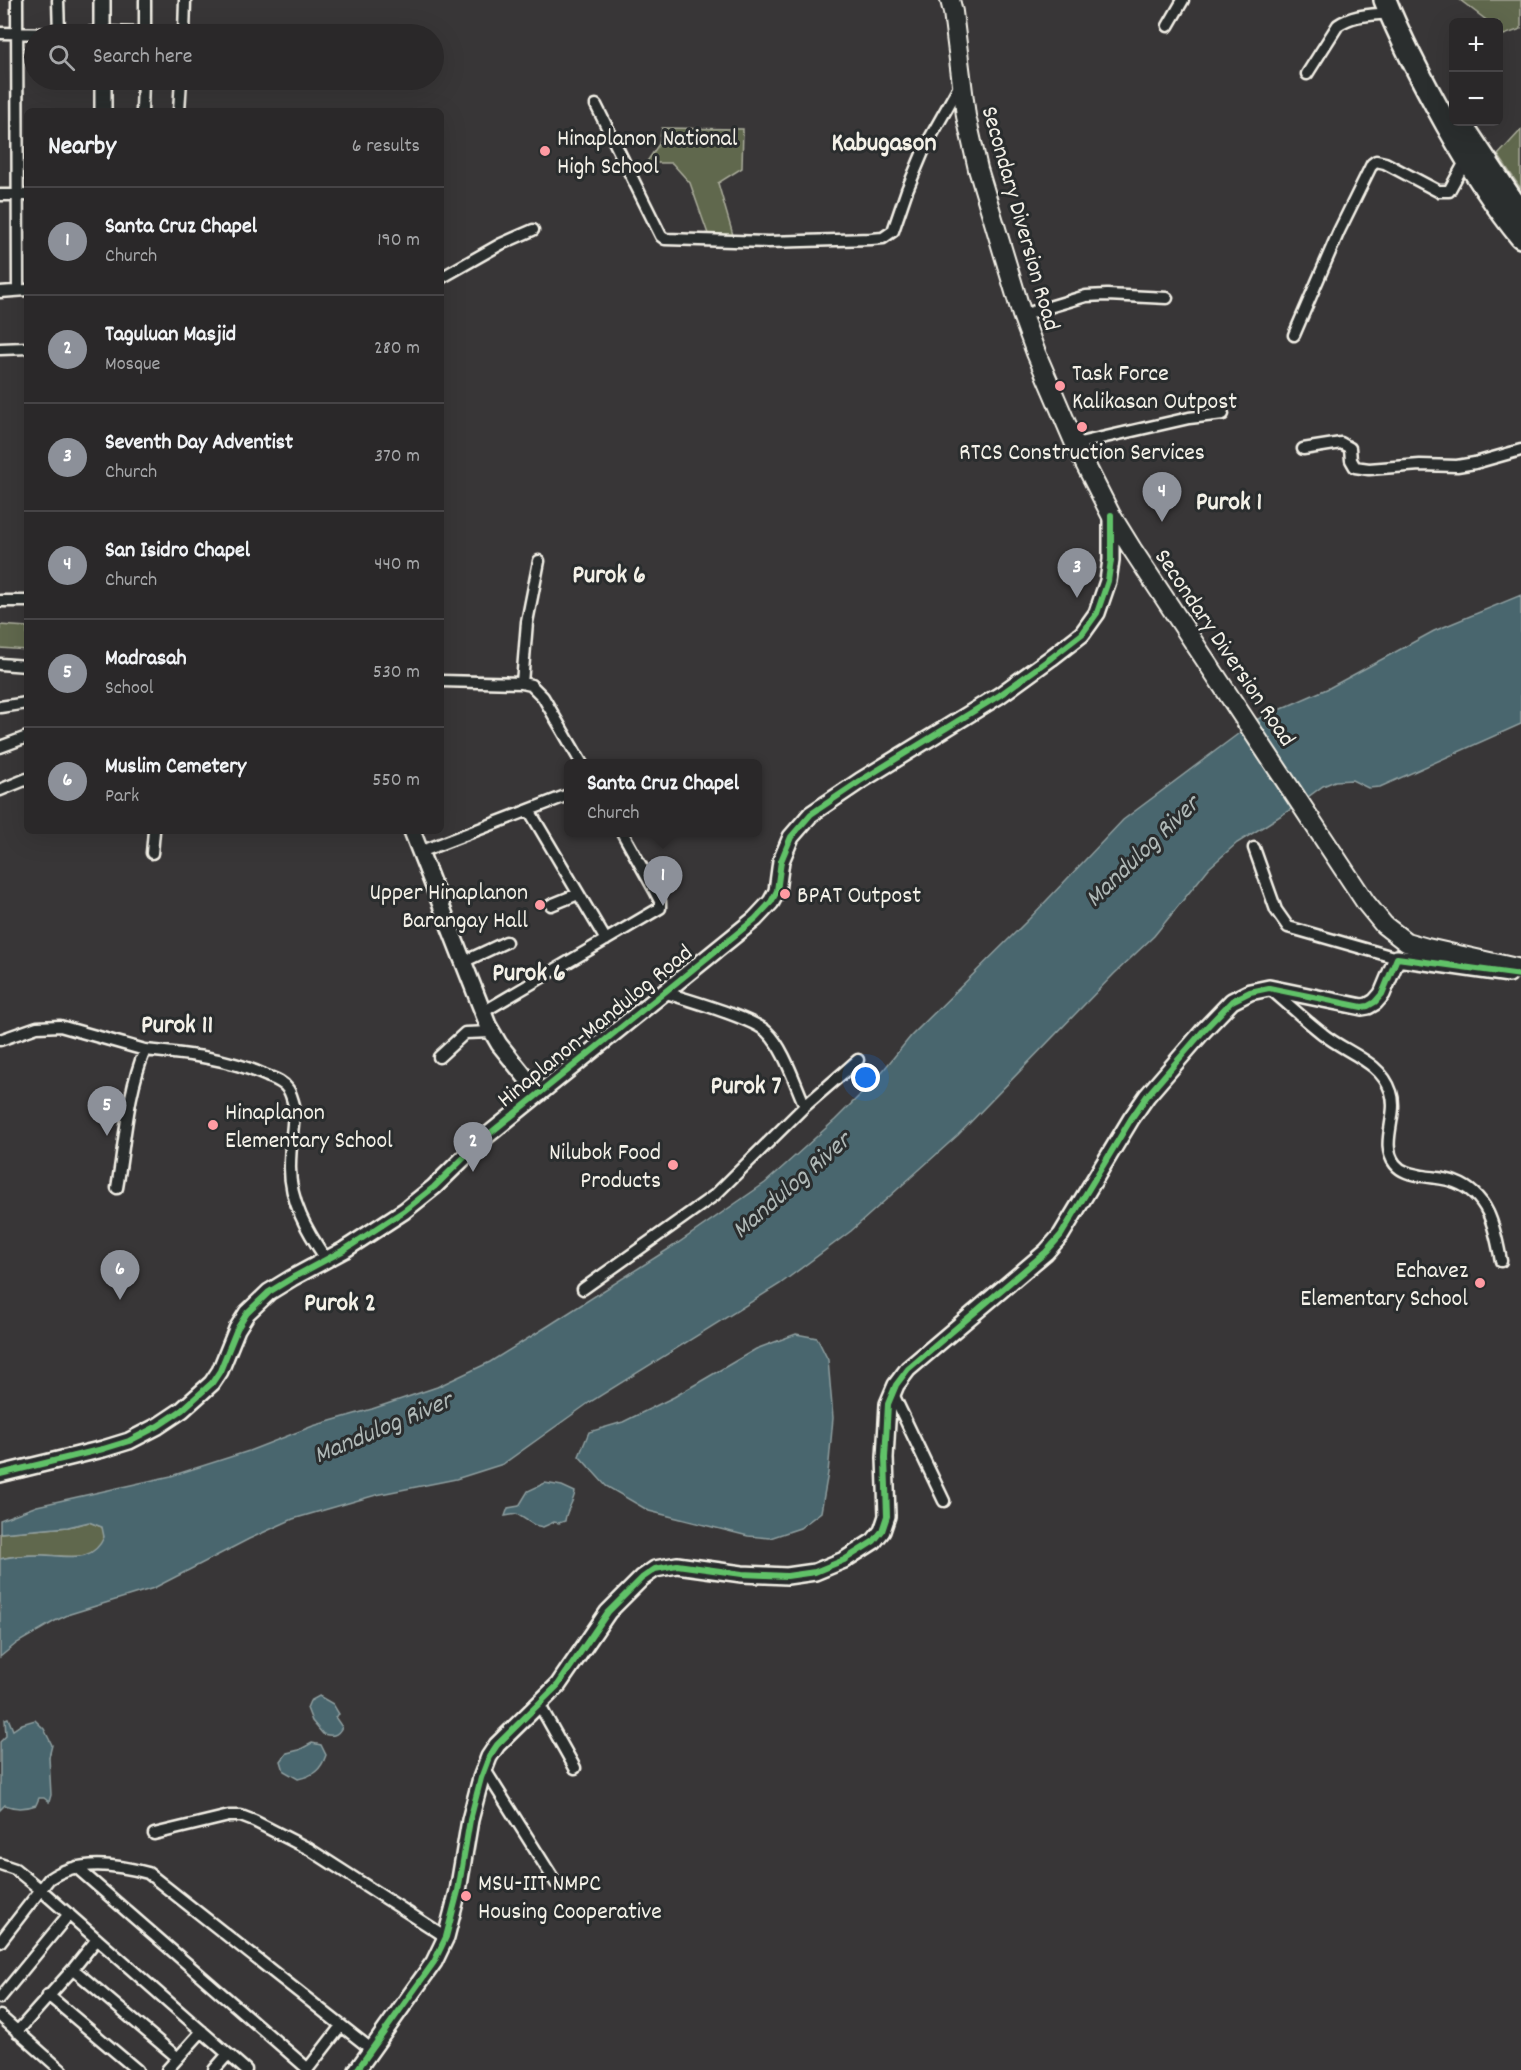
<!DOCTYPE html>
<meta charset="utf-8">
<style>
body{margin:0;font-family:Dekko,sans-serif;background:#363435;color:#f1f3f6}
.controls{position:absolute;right:18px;top:18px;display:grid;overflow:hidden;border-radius:9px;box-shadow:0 6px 24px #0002}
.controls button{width:54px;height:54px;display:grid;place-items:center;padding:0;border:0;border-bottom:2px solid #464446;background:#2a2829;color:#f1f3f6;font:30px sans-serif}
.you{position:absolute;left:866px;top:1078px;width:21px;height:21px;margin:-15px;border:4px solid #fff;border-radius:50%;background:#1a73e8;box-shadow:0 0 0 9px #1a73e833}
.badge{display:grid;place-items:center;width:39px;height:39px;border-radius:50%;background:#8c9099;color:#fff;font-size:20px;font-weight:700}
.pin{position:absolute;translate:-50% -50px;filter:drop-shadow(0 2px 3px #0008)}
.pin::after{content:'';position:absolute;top:32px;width:21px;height:18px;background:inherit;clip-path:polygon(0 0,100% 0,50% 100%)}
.popup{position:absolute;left:564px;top:759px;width:198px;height:78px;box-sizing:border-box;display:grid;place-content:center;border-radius:9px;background:#2a2829;filter:drop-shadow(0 2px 4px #0005);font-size:20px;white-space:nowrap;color:#a5a6a8}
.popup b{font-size:22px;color:#f1f3f6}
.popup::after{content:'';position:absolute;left:50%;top:100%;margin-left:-12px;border:12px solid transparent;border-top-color:#2a2829}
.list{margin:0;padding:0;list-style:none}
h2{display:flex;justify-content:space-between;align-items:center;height:78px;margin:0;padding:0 24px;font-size:26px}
h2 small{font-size:20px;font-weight:400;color:#a5a6a8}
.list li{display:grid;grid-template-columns:39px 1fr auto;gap:18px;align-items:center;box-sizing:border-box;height:108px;padding:0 24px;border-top:2px solid #464446}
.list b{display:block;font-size:22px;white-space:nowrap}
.list p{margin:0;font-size:20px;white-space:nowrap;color:#a5a6a8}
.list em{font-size:20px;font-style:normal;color:#a5a6a8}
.icon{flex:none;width:33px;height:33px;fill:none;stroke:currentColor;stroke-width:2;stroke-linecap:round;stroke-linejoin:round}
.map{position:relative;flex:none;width:1521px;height:2070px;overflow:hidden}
.search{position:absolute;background:#2a2829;box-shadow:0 6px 24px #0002;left:24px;top:24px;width:420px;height:66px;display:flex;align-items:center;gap:15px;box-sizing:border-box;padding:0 21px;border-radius:33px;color:#a5a6a8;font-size:22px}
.panel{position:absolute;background:#2a2829;box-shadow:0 6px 24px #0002;left:24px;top:108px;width:420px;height:726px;border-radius:9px}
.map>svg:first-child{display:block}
.green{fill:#61684e;stroke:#aaac9b;stroke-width:1.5}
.water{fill:#4a666e;stroke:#8e9e9f;stroke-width:1.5}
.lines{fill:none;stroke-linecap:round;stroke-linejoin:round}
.street-casing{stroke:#f4f1e8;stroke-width:15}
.secondary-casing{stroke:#f4f1e8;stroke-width:20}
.primary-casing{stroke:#f4f1e8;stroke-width:22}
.highway-casing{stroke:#f4f1e8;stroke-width:26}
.street{stroke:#2a2d2e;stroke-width:10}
.secondary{stroke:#2a2d2e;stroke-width:15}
.primary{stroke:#2a2d2e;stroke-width:18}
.highway{stroke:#2a2d2e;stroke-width:21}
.cycleway-casing{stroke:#2a2d2e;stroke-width:10}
.cycleway{stroke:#61c268;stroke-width:6}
.poi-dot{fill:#ff9aa2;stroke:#2a2d2e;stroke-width:2}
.labels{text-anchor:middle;stroke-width:6;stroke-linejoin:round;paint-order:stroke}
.poi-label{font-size:24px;fill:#f4f1e8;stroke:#2a2d2e;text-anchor:start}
.street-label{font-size:24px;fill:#f4f1e8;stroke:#2a2d2e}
.neighbourhood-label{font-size:26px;font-weight:bold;fill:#f4f1e8;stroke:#2a2d2e}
.water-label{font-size:26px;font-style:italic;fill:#b0b9b7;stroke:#2a2d2e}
</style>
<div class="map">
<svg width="1521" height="2070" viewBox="0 0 1521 2070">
<rect width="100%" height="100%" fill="#383637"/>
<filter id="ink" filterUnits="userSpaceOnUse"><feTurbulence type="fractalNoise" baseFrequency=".0167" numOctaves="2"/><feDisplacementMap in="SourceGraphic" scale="12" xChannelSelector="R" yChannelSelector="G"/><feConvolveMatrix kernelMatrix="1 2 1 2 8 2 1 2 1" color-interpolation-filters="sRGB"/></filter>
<g filter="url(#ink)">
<!-- green -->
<path class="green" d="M1460 0H1521V29L1504 35 1499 30 1498 22H1489Z
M662 128 743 129 742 168 718 183 733 235 708 234 690 183 672 163H646L659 144Z
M1521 130V189L1498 155Z
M0 625 27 627V650L0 648Z
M89 1522 102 1527C104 1532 105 1535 103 1541 93 1565 57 1554 38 1555 24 1555 13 1556 0 1559V1533L68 1527Z"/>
<!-- water -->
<path class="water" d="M1521 595V724L1380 787 1368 788 1352 780 1335 781 1323 786 1293 808 1237 843 1209 868 1154 936 1114 974 958 1135 851 1231 780 1284 590 1402 503 1464 456 1479 376 1495 293 1519 249 1539 154 1588 70 1614 55 1621 17 1643 0 1657V1559C14 1556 27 1555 42 1555 66 1555 92 1565 104 1537L102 1527 89 1522 68 1527 0 1533V1520L37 1506 171 1476 249 1451 313 1426 372 1409 437 1387 490 1362 548 1326 678 1243 765 1183 835 1120 877 1078 911 1036 1029 919 1123 820 1242 731 1258 719 1329 688 1434 631Z
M796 1334 817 1338 828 1360 833 1418 828 1473 821 1512 800 1528 770 1538 748 1536 649 1511 606 1486 579 1456 589 1432 623 1422 674 1397 756 1349Z
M545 1483 562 1486 575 1492C573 1504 566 1510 565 1521L559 1523 554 1522 543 1527 534 1525 517 1514 505 1516 508 1508 519 1506 528 1491Z
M319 1696 333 1704 339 1714 335 1717 342 1727C337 1737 332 1736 323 1734L312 1721 307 1708 310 1701Z
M8 1718 13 1730 22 1724 35 1720 44 1729 52 1745 49 1757 51 1795 49 1802 44 1798H39L36 1805C25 1809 15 1809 5 1805L0 1810V1742L6 1736 5 1719Z
M312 1743 321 1745 326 1755C321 1770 313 1776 298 1779L284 1771 281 1761 287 1753 299 1750Z"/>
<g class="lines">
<defs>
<path id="street" d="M17 0 18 290
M58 0 59 34
M1168 26 1183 0
M0 33 59 34 102 32 184 34
M145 34V0
M184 34 185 0
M1307 74 1338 25C1354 14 1371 15 1390 13
M596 105 661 236 665 239 768 242 871 239 883 238 893 231 907 190 925 147 961 83
M142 111 143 80
M179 111 181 80
M0 195H27
M441 278 501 244 533 230
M0 292 27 290
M1022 315 1086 296 1107 295 1167 298
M1294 335 1339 231 1372 164 1376 161 1385 163 1438 191H1449L1466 160
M0 349 27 348
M1075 444 1189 418 1223 414
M1303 449 1341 443 1350 448 1351 460 1355 467 1369 469 1420 465 1457 466 1475 463 1521 450
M0 601H27
M0 664 27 666
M441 681 522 683 531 685 543 697 582 764
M522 683 527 622 539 561
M0 707 27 703
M0 747 27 737
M0 790 27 779
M529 810 606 940
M1254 848 1276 910 1288 927 1397 958
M420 852 568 795
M152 853 154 831
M551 905 578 894
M463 962 506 942
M1270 989C1288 1004 1305 1020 1323 1034 1346 1053 1381 1061 1391 1092 1399 1115 1379 1144 1395 1164 1402 1173 1413 1174 1423 1176 1434 1178 1445 1178 1455 1182 1490 1195 1495 1230 1501 1261
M663 992C685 999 753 1018 767 1032 784 1048 795 1084 805 1106
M483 1012 660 908V901L655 891 622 832
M0 1040 37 1027 60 1026 145 1050
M439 1057 465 1033 492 1032
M117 1188C125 1142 127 1093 145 1050 187 1054 228 1058 267 1076 274 1079 282 1081 287 1088 291 1092 292 1099 294 1105 294 1125 290 1145 290 1165 289 1201 307 1231 326 1259
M583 1289 715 1195 805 1106 858 1060
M892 1392 944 1501
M539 1704 575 1768
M485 1770 556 1883
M154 1834 229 1816H241L254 1821 309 1849 446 1937
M0 1864 15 1869 41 1890 246 2070
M76 1867 308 2069
M0 1942 49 1879C77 1859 116 1864 148 1873L371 2049
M73 1969 178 2058
M48 1995 137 2070
M0 1998 69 1914
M0 2016 61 2070
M17 2032 73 1969 97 1939
M167 2070 202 2031
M214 2070 228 2054
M307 2070 341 2026"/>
<path id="secondary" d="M102 0V34
M103 80V111
M412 831 488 1025 499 1044 539 1094
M0 1474 103 1449 129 1441 158 1426 182 1410 212 1383 220 1371 237 1329 247 1313 269 1292 292 1278 344 1250 404 1211 434 1187 483 1139 755 919 771 902 777 891 781 861 791 837 811 814 860 781 1000 695 1051 658 1082 634 1097 613 1108 581 1111 560V515
M357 2070 434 1962 446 1937 458 1891 470 1820 481 1778 489 1757 497 1745 558 1685 608 1612 642 1578 655 1569 677 1565 742 1574 787 1576 815 1572 844 1560 874 1541 882 1531 887 1516 885 1458 888 1404 896 1385 908 1369 1046 1252 1061 1235 1131 1119 1147 1096 1204 1030 1232 1001 1250 992 1269 988 1362 1007 1368 1006 1375 1002 1382 994 1397 958 1509 974"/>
<path id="primary" d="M950 0 953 12 966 116 978 169 1022 315 1036 353 1075 444 1111 515 1132 549 1366 903 1384 925 1406 942 1427 948 1521 969"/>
<path id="highway" d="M1385 0C1402 43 1424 84 1447 125 1469 164 1492 202 1521 237
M1460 122 1512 200 1521 211"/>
</defs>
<!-- street casing -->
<use href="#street" class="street-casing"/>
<!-- secondary casing -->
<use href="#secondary" class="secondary-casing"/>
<!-- primary casing -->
<use href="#primary" class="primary-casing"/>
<!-- highway casing -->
<use href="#highway" class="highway-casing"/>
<!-- street -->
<use href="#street" class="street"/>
<!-- secondary -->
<use href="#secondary" class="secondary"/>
<!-- primary -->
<use href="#primary" class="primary"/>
<!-- highway -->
<use href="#highway" class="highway"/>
<defs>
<path id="cycleway" d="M0 1474 103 1449 129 1441 158 1426 182 1410 212 1383 220 1371 237 1329 247 1313 269 1292 292 1278 344 1250 404 1211 434 1187 483 1139 755 919 771 902 777 891 781 861 791 837 811 814 860 781 1000 695 1051 658 1082 634 1097 613 1108 581 1111 560V515
M357 2070 434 1962 446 1937 458 1891 470 1820 481 1778 489 1757 497 1745 558 1685 608 1612 642 1578 655 1569 677 1565 742 1574 787 1576 815 1572 844 1560 874 1541 882 1531 887 1516 885 1458 888 1404 896 1385 908 1369 1046 1252 1061 1235 1131 1119 1147 1096 1204 1030 1232 1001 1250 992 1269 988 1362 1007 1368 1006 1375 1002 1382 994 1397 958 1521 975"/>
</defs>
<!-- cycleway casing -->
<use href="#cycleway" class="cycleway-casing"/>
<!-- cycleway -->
<use href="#cycleway" class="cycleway"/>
</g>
</g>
<!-- markers -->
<g class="poi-dot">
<circle cx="545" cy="151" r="6"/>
<circle cx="1060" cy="386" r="6"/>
<circle cx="1082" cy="427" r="6"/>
<circle cx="785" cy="894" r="6"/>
<circle cx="540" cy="905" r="6"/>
<circle cx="213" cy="1125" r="6"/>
<circle cx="673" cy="1165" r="6"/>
<circle cx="1480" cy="1283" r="6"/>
<circle cx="466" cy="1896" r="6"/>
</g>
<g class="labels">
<!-- poi labels -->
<g class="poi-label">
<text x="557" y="145">Hinaplanon National<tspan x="557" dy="28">High School</tspan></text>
<text x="1072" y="380">Task Force<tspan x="1072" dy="28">Kalikasan Outpost</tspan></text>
<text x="1082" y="459" text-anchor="middle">RTCS Construction Services</text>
<text x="528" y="899" text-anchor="end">Upper Hinaplanon<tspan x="528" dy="28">Barangay Hall</tspan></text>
<text x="797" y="902">BPAT Outpost</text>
<text x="225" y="1119">Hinaplanon<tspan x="225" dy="28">Elementary School</tspan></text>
<text x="661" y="1159" text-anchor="end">Nilubok Food<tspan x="661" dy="28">Products</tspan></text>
<text x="1468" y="1277" text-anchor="end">Echavez<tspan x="1468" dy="28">Elementary School</tspan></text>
<text x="478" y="1890">MSU-IIT NMPC<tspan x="478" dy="28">Housing Cooperative</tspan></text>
</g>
<!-- street labels -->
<g class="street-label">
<text transform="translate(1022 218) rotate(74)" y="8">Secondary Diversion Road</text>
<text transform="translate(1226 647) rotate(56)" y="8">Secondary Diversion Road</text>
<text transform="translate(594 1025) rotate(-39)" y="8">Hinaplanon-Mandulog Road</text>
</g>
<!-- neighbourhood labels -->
<g class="neighbourhood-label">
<text x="884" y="150">Kabugason</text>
<text x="1229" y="509">Purok 1</text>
<text x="609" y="582">Purok 6</text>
<text x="529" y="980">Purok 6</text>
<text x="177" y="1032">Purok 11</text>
<text x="746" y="1093">Purok 7</text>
<text x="340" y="1310">Purok 2</text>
</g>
<!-- water labels -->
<g class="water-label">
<text transform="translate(1141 850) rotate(-44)" y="9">Mandulog River</text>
<text transform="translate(790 1184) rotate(-41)" y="9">Mandulog River</text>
<text transform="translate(382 1426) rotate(-23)" y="9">Mandulog River</text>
</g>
</g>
</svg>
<div class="controls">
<button>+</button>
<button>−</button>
</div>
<div class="you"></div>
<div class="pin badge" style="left:663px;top:906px">1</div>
<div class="popup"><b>Santa Cruz Chapel</b>Church</div>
<div class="pin badge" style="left:473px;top:1172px">2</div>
<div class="pin badge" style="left:1077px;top:598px">3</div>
<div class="pin badge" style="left:1162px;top:522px">4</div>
<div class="pin badge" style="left:107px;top:1136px">5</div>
<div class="pin badge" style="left:120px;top:1300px">6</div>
<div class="search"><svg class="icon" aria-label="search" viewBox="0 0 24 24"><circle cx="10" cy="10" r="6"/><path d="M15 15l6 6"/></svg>Search here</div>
<section class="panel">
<h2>Nearby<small>6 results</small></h2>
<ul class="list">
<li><span class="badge">1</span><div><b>Santa Cruz Chapel</b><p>Church</p></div><em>190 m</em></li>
<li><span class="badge">2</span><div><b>Taguluan Masjid</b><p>Mosque</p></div><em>280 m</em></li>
<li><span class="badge">3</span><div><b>Seventh Day Adventist</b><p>Church</p></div><em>370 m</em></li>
<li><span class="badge">4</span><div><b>San Isidro Chapel</b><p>Church</p></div><em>440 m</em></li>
<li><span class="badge">5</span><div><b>Madrasah</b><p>School</p></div><em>530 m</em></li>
<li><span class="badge">6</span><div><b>Muslim Cemetery</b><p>Park</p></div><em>550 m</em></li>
</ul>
</section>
</div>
